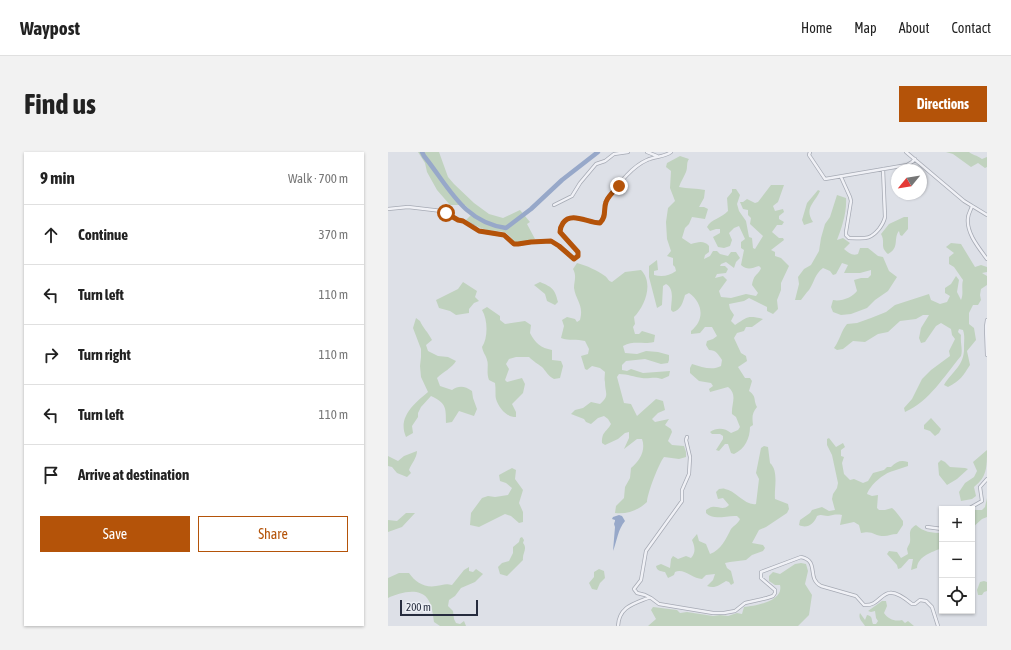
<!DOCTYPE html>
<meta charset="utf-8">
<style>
body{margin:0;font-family:"Asap Condensed",sans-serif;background:#f2f2f2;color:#222}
.controls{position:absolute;right:12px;bottom:12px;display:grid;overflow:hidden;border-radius:0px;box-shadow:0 1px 3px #0004}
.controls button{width:36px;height:36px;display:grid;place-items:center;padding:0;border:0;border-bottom:1px solid #e0e0e0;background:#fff;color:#222;font:20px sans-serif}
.compass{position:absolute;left:503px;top:12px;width:36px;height:36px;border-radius:50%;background:#fff;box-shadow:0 1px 3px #0004;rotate:240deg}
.scale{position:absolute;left:12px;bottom:10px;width:78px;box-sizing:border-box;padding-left:4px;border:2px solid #262c3e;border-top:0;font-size:11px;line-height:14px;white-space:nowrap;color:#262c3e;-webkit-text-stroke:3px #eceff5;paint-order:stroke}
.stop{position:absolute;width:12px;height:12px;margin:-9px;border:3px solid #b45309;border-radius:50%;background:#fff}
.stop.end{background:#b45309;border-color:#fff;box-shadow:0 1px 4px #0008}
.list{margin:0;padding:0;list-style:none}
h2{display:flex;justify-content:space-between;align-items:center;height:52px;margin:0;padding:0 16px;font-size:17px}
h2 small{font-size:13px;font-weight:400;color:#767676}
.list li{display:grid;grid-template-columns:26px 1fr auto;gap:12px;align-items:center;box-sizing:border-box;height:60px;padding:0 16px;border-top:1px solid #e0e0e0}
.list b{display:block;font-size:15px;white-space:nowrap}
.list em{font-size:13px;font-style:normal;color:#767676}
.actions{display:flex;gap:8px;padding:12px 16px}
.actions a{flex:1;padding:9px 0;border:1px solid #b45309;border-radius:0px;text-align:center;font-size:14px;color:#b45309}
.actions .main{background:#b45309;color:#fff}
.icon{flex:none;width:22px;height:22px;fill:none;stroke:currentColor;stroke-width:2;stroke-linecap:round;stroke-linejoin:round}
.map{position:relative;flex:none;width:599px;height:474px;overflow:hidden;border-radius:0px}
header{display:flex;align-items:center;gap:24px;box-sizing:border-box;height:56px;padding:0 20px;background:#fff;border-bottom:1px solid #e0e0e0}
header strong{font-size:19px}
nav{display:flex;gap:22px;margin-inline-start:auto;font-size:14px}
.intro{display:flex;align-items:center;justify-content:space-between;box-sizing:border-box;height:96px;padding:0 24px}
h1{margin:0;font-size:28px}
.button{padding:10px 18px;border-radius:0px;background:#b45309;color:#fff;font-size:14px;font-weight:700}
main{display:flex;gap:24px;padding:0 24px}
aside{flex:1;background:#fff;border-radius:0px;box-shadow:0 1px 3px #0004}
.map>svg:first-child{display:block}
.green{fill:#c0d2be}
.water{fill:#97a8c9}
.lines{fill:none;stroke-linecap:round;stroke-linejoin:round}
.river{stroke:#97a8c9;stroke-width:4.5}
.minor-casing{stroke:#a6aab4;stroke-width:4}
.minor{stroke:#f0f1f6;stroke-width:2.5}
.route{stroke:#b45309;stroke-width:5}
</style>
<header>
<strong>Waypost</strong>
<nav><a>Home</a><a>Map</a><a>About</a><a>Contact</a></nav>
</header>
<div class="intro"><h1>Find us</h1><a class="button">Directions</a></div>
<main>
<aside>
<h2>9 min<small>Walk · 700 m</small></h2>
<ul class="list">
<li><svg class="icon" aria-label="ahead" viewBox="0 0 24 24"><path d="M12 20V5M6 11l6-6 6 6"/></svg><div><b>Continue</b></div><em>370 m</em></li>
<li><svg class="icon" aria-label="left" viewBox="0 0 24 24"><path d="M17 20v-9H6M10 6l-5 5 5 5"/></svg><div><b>Turn left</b></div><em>110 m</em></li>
<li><svg class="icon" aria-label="right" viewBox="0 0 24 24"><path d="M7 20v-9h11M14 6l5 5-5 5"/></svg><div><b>Turn right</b></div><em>110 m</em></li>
<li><svg class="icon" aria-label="left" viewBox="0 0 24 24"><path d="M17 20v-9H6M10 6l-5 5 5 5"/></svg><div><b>Turn left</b></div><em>110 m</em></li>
<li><svg class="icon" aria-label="arrive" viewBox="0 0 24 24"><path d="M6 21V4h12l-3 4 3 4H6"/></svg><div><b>Arrive at destination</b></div></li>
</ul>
<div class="actions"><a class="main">Save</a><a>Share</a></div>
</aside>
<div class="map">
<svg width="599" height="474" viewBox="0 0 599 474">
<rect width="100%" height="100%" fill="#dde0e7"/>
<!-- green -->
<path class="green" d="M30 0H51L60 25 66 32 86 51 101 62 115 66 132 58 142 70 139 72 147 87 135 90H127C115 75 114 81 99 78 91 76 85 72 78 68L85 61 77 53H62L49 38 39 20 37 11Z
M558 0H581C584 3 589 3 594 7L599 5V15L597 16 590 11 583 15 565 2Z
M292 4 301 7C298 11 300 15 298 20 296 25 293 29 291 35 300 37 308 36 317 38L316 46 311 55H316L320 57 317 67 304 65 301 72 297 76 294 86 303 92C310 90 316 88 321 94V100L317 103 316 107 322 104 325 99H329L332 102 340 104 343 100H348L352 106 348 110 346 116 338 110 333 112 332 114H337L340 117 338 121 329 122 327 126 335 124 339 128 331 139 333 145 343 146 358 142 368 144 370 141 364 133C366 121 370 124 373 116L371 114C364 116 360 119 353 113L356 98 353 96V90L357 87 351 74 346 76 341 81 344 88 342 94 336 96 330 95 325 85 332 81V77H328L322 79 319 75C323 67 334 66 340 59L339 46 344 40V37H348L352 43 349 52 351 59 358 69 361 85 364 86 365 96 367 97 375 84 362 72 363 66 360 63V58L355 57 352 50H355L359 47 367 51 370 50 383 33H396L390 50 385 54 387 59 395 57 396 60 391 64V67L396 70 394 73H389L384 80 391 86H395L396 88 383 98 387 100V104L393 106 401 114 393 131V138L389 148 390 157 385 162 379 159V155L361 146 356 149 341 152 342 157 346 163 343 169 347 173C360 165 359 163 375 167L364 175H358L356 179 349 181 346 186 353 201 358 204 359 209 350 215 357 226H362L364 229 361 239C369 245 365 247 369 255 364 261 364 265 365 273L362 275C362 286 357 297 346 302L343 301 340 292H337L331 299 328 298 335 287V284L332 282H324L322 280C329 275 337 276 343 281L350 278 352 275 348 265 344 262C343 252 350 243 340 235L322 240 321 237 325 234 323 231 311 229 302 221V216L304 212C314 215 324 219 333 214L334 208C330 202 328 198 321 198L318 193 319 189 325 187 329 184 324 175H317L312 181 303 182V179C317 168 315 151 301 141L297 143C295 150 293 158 285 160L283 158C283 149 287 137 278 132L275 134 274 153 269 156 261 125V114L269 108 270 118 266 119V123C274 125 281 124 288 119L287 115 285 113V106L279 104 283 99 279 87 278 70 280 56 287 49 282 36 283 19 278 15 279 11Z
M430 38 432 39C426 52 416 56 425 70L416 73 414 68 419 51Z
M449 43 458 46C459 60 454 75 449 88L455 86 462 91 456 97C461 101 464 104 470 102L472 96H480L490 104 495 105 501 119 509 125 500 139 487 148 479 156 463 162 453 163 445 160 443 155 445 148C453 150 465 145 469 139L466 128 473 126H480L483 123V118L472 121H456L460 113 454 111 448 122 445 123 442 119 435 116C426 123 427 129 421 138 418 141 416 144 413 148H407L411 132 410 125 416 117 423 113 431 99 433 86 437 72 442 65Z
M516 65H520V77L514 84 512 83 511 79C505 86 512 96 500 102 491 94 498 91 493 82L501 72Z
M563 91 573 92 587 115 593 113 599 115V120L594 121 599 124V133L593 137 592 143 593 148 590 153H585L581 161V172L586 176 588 188 579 199 582 213C575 224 572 229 560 235L556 233C565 218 577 214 576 194 576 188 577 184 575 178L571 177 570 180 573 183C572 191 575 197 573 204 556 224 542 249 517 260L516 256 524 247 534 227 543 218 562 204 561 199 567 187 564 183 563 177 553 171 548 174 537 190 533 191 531 186 533 176 541 163H535L528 167 512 169 500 180 490 182 477 190 465 189 455 197 449 198 446 196C452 188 453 179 459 172L469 171 483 166 498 160 507 153 541 142 543 148 552 152 559 150 562 144 557 141V136L563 132 568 124 571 128 569 140 573 148C576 141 573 135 575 128L566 115 561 112V105L566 101 558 95Z
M189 111C200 114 208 118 217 124 220 126 220 129 224 130L237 120 253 118C266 131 257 154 246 165L247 172 245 175 247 182H251L254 179 267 183 266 190C255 193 247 188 235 194L237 201 249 202 258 199 270 200 281 203V208L280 211 273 212 257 207 238 209 234 213V218L239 219 243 217 255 221 282 219 281 224 274 227C266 224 262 227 254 226 246 225 240 222 231 222L229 225 236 251 243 252 249 264 268 247 275 249 277 258 270 261 264 267 267 270 281 267 277 273 283 277 284 280 280 289 284 293 296 294 298 300V305L291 307 276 305C271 311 259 342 259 350 249 359 240 362 227 361L228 354 236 346 237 335 242 326 243 316C252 309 258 298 254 287H249L236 297 241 286V280L237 281 230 287 217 293 214 291C214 279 218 281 223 272L220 267 216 264 210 266 203 272 198 270 196 267 183 262 187 258 195 256 203 250 212 252C222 243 217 242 217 230 216 227 217 223 217 220L212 216 204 214 199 218 197 217 193 204 200 202 201 197 197 189C189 187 181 189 173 186L176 174 174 168 179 165 187 167 189 170 192 168C196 153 188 149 186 136 186 129 189 124 185 117Z
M75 130 89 139 87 145 91 149 86 151 81 157V161L68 163 62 159 51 156 48 148 70 137Z
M152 130C164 135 167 137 170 150L167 153 159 149 157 142 146 133Z
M99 155 112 164V168L117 172 137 169 143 173 142 181C147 191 153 196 164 198V208L173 209 175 214 172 226 166 227C160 224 158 219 154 215 149 211 146 210 141 205H128L121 207 118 212 121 217 117 228 119 230 134 226 137 232 135 241 124 252 128 260V265C118 265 111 256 108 247 107 243 108 237 107 231L101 228C98 220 101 213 99 208 98 203 95 201 94 195 100 186 100 168 94 158Z
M28 166 32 169C35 176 40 180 44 188L38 193 40 199 50 204 60 205 68 209C64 216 55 220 49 226L52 234 64 238C71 233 77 234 84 239L85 246 89 257 86 264 71 259 64 270 58 271C58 255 58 251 43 244L33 255 30 261V265L24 274 25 281 18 285C9 265 27 251 40 240L33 225 32 214 33 205V197L25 176Z
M543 266 553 277 551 281 547 284 542 279 536 277V273Z
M441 286 448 295 455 291 457 295 453 298V304L456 305 454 311 456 322 462 328 466 327 475 331 480 329 485 321 496 318 499 315H503C509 309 513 308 520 310V314C515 316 510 317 505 319 496 321 482 333 479 342L484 344 490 343 489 356 491 358H497L504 356C508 359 512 365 515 369V373L509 382C504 382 500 384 496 384 486 384 485 378 473 381L471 373 466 370 452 373 454 363C448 362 445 363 440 364 435 364 434 362 429 364 426 372 419 377 411 373L412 368 422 361 424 358 434 355 441 359 447 358 444 347 445 342 449 336 450 331 444 303 439 293V287Z
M376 294 380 295 382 311C391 319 386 336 387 347L400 352 401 357 399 361 378 375 371 378 364 391 375 393 377 396 375 399 364 403 358 408 342 410 337 411 339 416 343 419 346 431 343 433 341 430 338 429C331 433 327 437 319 434L325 428 327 422 318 423 314 427C305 427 296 416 287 420L286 423 280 426 277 420C272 419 269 419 268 414L273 412 282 416 283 407 285 404 290 407 298 404 303 406C308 400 307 395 304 388L309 382 311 389 318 392 322 402C333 398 338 387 343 377 346 373 350 372 352 367L349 364C339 363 325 369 318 361V358C320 357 322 355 324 355 331 354 335 359 341 353L335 346 330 347 328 340 331 337C333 337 335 336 337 337 347 338 357 354 368 352L371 327 368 321 373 296Z
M599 298C599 315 599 325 586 335L588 344 584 347 573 349 571 340 577 331 586 325 589 319 585 310Z
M29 299C29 306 23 312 21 318L23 321 19 325 9 321 4 315 0 314V304L10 309 16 304Z
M553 308 557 310 562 315 577 316 580 317 569 327 559 333 551 323 550 311Z
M124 316 128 318 127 327 135 338 131 351 135 360V370L131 371 123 364 117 362 91 375 82 373 83 361 94 346 100 344 107 345 120 343 124 336 118 331 112 329 111 323Z
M599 346V365L594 367 584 376V358H594L597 355Z
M18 361H27L14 375 0 380V368L9 369Z
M528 373C535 380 544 381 554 381V396C544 400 530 404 529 416L523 418 525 407H521L513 416 510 417 509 413 499 402 501 399 509 400 513 406 520 402 519 397C519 396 522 391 522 390 523 383 519 378 528 373Z
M134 385 136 388 135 391C140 397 134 401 135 408L119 424 112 422 110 415 114 411 121 409 125 401V395L131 390 132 386Z
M413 411 418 412 420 419 417 432 424 443 421 463 410 474H260L268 467 263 458 265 455 289 458 292 461 299 460 325 464 332 463 340 464 349 461 354 462 356 455C368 454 396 449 392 433H387L381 429V424L385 420 392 422 407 412Z
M81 415V419L85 420 88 417 95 422 87 430 73 436 67 444 61 448 60 454 65 459 66 467 68 471 72 472 76 469 78 474H52L46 470C45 463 44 452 39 446 30 435 11 441 0 446V426L11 421H21C27 430 37 436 48 434 55 433 57 431 64 433L76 418Z
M211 417 216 419 217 426 212 431 209 438 204 437 201 431 206 425V420Z
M596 429 599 430V439L596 440 594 443H590L589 438 592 430Z
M494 449H498L499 454 496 461C500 467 507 470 514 468L517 471 520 469 526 474H477C474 469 470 467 472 461L477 468 479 463C485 464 483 467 485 472H488L490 469 488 466 487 459 483 460 480 459Z"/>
<!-- water -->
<path class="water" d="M231 363 234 364 237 369C230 377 229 389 225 399L227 375 226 372 227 369V368L224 367 225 365Z"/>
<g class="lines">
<!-- river -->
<path class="river" d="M34 0 36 4C61 35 75 70 118 76L143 57 174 28 210 0"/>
<defs>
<path id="minor" d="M259 0 269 4
M422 0 421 3 437 27 519 13 524 10 527 7
M518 0 576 49 599 63
M453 25 462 45 463 49 458 80V83L461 86C476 86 481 89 491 77 494 73 496 70 497 65L495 17
M166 53 184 44 192 31 208 12 217 9 226 2 240 0
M584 54C583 58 580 62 580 66 578 81 591 96 599 107
M0 57 20 55 54 59 59 61 70 68 75 69 85 74 91 79 116 83 126 92H130L143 90 163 89 171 94 186 107 190 104V100L172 80C172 76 173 74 175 71 183 59 200 71 211 71 219 64 215 56 219 47 230 33 243 15 259 8 267 4 277 5 283 0
M599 168 598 175 599 203
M580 357 594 349 592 335 599 327
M539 375 554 377
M263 446 257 443 249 441 246 437 253 428 258 399 294 349V338L301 322 302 305 298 288 299 285
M230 474C231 455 245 452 260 446H263L271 452 325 461H336L347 459 357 451 379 446 385 444 387 441V438L373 426V420L413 405C432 409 418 426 433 434L468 444 476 453C497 455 492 425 524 452H527L532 448 538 449 544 455 550 474"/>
</defs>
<!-- minor casing -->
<use href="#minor" class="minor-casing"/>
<!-- minor -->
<use href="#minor" class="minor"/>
</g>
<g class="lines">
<!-- route -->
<path class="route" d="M58 61 70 68 75 69 91 79 116 83 126 92H130L143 90 163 89 171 94 186 107 190 104V100L172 80C172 76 173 74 175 71 183 59 200 71 212 71 219 64 215 58 218 50 220 44 227 38 231 34"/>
</g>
</svg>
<div class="controls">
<button>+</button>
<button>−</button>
<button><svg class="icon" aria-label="locate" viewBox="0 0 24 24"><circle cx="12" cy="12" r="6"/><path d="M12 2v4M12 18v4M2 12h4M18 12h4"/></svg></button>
</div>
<svg class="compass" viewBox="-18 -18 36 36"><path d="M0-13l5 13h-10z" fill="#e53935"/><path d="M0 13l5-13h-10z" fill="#767676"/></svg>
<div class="scale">200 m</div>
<div class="stop" style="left:58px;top:61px"></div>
<div class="stop end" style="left:231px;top:34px"></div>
</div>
</main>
